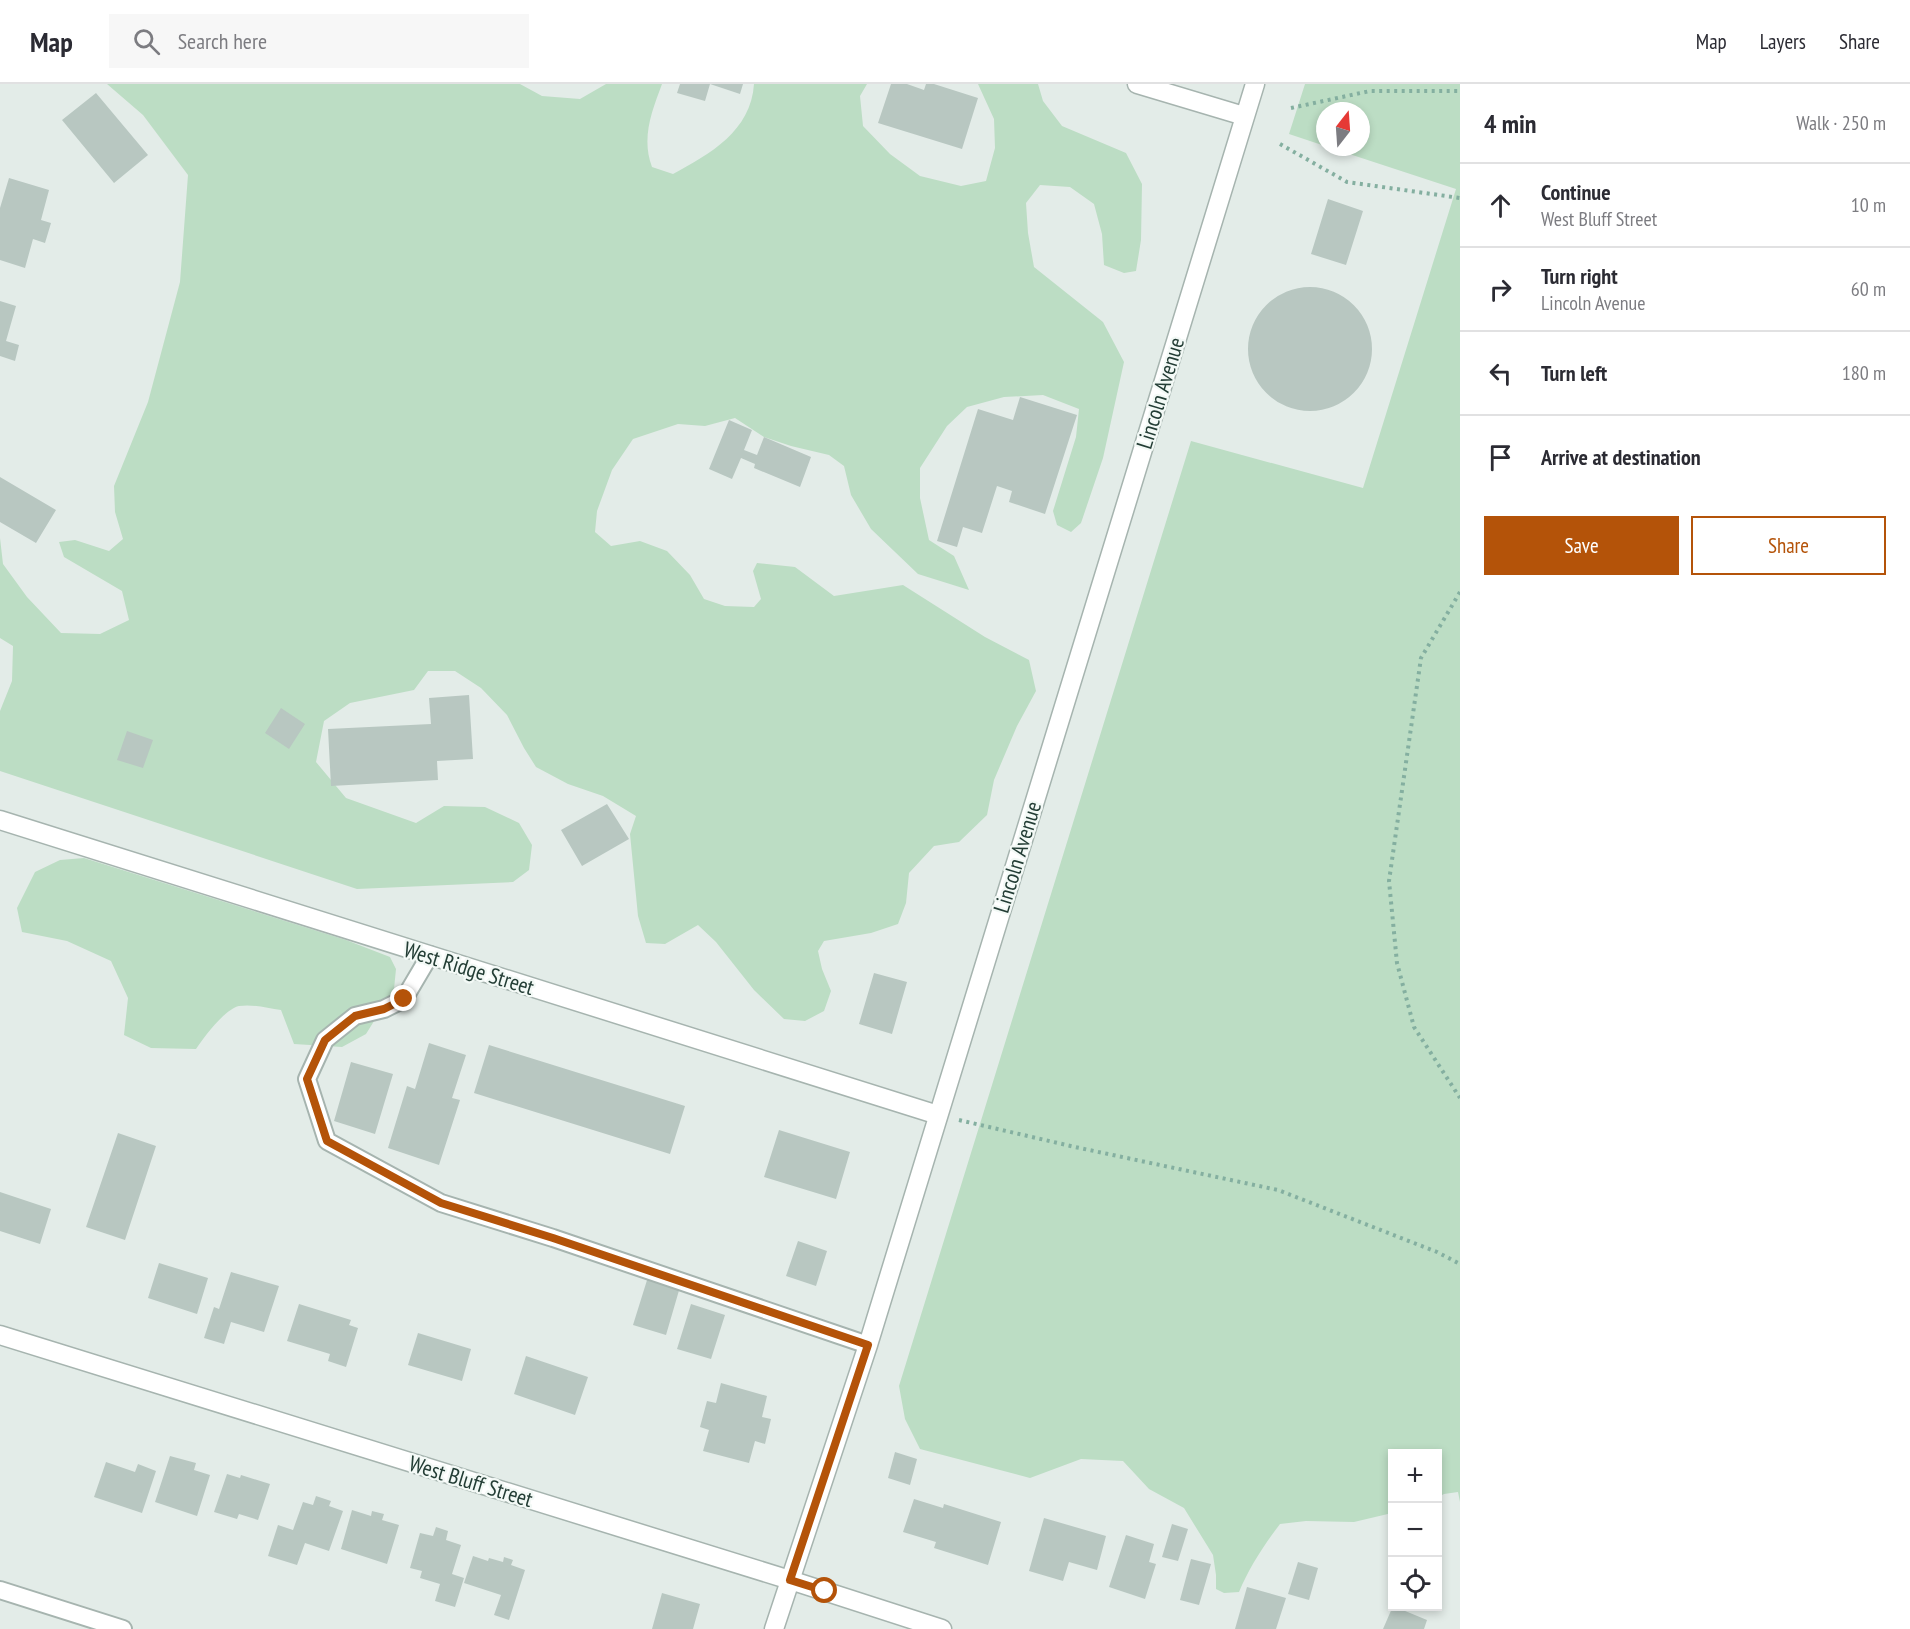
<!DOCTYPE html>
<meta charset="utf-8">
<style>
body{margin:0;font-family:"PT Sans Narrow",sans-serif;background:#f7f7f7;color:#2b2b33}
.controls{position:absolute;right:18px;bottom:18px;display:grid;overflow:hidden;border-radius:0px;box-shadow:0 3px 9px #0003}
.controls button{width:54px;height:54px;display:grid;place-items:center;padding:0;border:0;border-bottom:2px solid #e1e1e2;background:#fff;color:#2b2b33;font:30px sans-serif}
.compass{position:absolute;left:1316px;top:18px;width:54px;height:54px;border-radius:50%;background:#fff;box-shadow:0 3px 9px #0003;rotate:17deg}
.stop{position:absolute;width:18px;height:18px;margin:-14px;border:4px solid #b45309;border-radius:50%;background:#fff}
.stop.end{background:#b45309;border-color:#fff;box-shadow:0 2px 6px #0008}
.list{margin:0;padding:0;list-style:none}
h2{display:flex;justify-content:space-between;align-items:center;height:78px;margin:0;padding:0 24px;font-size:26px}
h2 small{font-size:20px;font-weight:400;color:#7c7c81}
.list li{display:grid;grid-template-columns:39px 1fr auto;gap:18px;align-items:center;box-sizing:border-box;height:84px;padding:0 24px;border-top:2px solid #e1e1e2}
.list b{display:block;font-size:22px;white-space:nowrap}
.list p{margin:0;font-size:20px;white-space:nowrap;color:#7c7c81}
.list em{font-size:20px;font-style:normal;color:#7c7c81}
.actions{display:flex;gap:12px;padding:18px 24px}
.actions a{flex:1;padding:14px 0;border:2px solid #b45309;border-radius:0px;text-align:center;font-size:21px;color:#b45309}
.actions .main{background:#b45309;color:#fff}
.icon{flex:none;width:33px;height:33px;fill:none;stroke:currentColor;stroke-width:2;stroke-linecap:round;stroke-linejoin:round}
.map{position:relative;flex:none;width:1460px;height:1545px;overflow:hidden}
header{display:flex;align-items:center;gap:36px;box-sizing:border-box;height:84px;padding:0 30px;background:#fff;border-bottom:2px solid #e1e1e2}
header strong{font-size:28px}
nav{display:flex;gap:33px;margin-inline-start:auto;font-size:21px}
.search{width:420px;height:54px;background:#f7f7f7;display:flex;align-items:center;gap:15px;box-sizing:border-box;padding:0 21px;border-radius:0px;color:#7c7c81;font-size:22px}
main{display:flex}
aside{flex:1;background:#fff}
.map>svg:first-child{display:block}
.green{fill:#bcddc4}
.building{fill:#b8c7c1}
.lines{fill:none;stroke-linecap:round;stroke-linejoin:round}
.service-casing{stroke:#a6b4af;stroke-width:20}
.minor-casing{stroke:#a6b4af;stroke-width:21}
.tertiary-casing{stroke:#a6b4af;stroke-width:21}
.path{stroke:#84afa0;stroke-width:4;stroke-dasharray:3 4.5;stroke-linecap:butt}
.service{stroke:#fff;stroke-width:16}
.minor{stroke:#fff;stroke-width:18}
.tertiary{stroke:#fff;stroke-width:18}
.route{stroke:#b45309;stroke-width:8}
.labels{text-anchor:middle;stroke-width:4.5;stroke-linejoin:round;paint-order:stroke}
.street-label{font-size:22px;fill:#233d35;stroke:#f3f9f6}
</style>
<header>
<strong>Map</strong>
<div class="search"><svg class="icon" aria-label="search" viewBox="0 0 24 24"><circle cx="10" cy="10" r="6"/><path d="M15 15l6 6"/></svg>Search here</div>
<nav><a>Map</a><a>Layers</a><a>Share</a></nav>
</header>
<main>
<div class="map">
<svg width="1460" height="1545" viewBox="0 0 1460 1545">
<rect width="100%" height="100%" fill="#e3ece8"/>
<!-- green -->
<path class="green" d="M107 0H520L542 12 580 15 606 0H662C652 27 641 54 652 83L673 90C710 70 751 47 754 0H867L860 12 863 42 890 70 920 92 961 102 986 97 995 64 994 35 978 0H1038L1043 17 1062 42 1126 69 1142 100 1141 156 1136 187 1124 189 1104 181 1102 150 1094 120 1070 103 1040 101 1026 119 1028 149 1034 183 1103 238 1124 278 1103 374 1081 439 1071 448 1057 441 1053 427 1076 353 1079 325 1043 311 1004 313 967 323 947 342 920 384V414L929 456 954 472 969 506 918 490 871 445 851 411 844 382 829 371 791 362 764 353 735 334 705 342 678 340 633 355 612 386 597 427 595 448 611 462 640 457 667 467 690 491 704 515 725 522 754 523 761 515 753 487 757 479 795 483 834 512 903 501 985 553 1029 576 1036 607 1017 642 994 696 987 731 959 758 934 762 909 789 906 819 898 840 871 849 824 857 818 867 822 885 831 907 824 927 805 937 784 935 754 906 716 858 698 841 665 860 646 859 638 832 630 750 636 732 603 712 568 700 536 683 524 664 507 631 481 604 455 587H428L414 606 350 619 324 637 316 678 346 714 416 739 444 722 485 723 519 739 532 761 529 786 513 798 357 805 0 687V627L12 597 13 562 0 554V454L3 480 27 513 61 549 100 550 129 536 122 507 64 473 59 458 75 456 109 467 123 455 115 428 114 402 148 318 180 198 188 91 143 31Z
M1305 0H1460V1418L1458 1408 1444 1410 1438 1413V1370H1392V1429L1354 1438 1306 1437 1280 1440C1264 1461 1249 1484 1239 1508L1224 1509 1216 1505V1491L1213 1471 1184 1424 1149 1405 1123 1377 1081 1375 1030 1394 920 1365 905 1335 899 1302 1191 357 1363 404 1456 105 1328 63H1361V27H1325V62L1289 50Z
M84 774 346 856 390 873 396 885 394 905 366 950 342 963 294 960 281 926C267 924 253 920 239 922 225 925 204 953 196 965L151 964 124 951 128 914 111 877 67 857 22 848 17 824 35 788 60 776Z"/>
<!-- building -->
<path class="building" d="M680 0H710L705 17 677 9Z
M710 0H743L740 10Z
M891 0H907L924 6 926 0H934L978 14 962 65 878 39Z
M96 9 148 71 114 99 62 36Z
M9 94 49 106 41 136 51 139 45 159 33 155 25 184 0 176V124Z
M1328 115 1363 127 1346 181 1311 170Z
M1248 265a62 62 0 1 1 124 0a62 62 0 1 1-124 0Z
M0 217 16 222 6 257 19 261 15 277 0 272Z
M1020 313 1077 331 1045 430 1009 418 1012 407 997 402 982 449 963 443 957 463 937 457 978 325 1013 336Z
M729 336 752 346 744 366 757 371 764 353 811 373 800 403 754 384 755 380 741 374 732 395 709 385Z
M0 393 56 426 36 459 0 438Z
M469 611 473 675 437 677 438 696 331 702 328 645 431 640 429 614Z
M281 624 305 640 289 665 265 649Z
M127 647 153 656 143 684 117 676Z
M607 720 629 755 582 782 561 746Z
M874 889 907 898 892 950 859 940Z
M429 959 466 971 452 1014 460 1016 439 1081 388 1064 407 1002 415 1005Z
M489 961 685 1022 670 1070 474 1009Z
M351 978 393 990 375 1050 334 1037Z
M779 1046 850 1068 836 1115 764 1093Z
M118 1049 156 1062 125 1156 86 1143Z
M0 1108 51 1125 40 1160 0 1147Z
M798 1157 827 1167 816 1202 786 1192Z
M159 1179 208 1194 197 1230 148 1214Z
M231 1188 279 1202 264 1248 231 1238 224 1260 204 1254 214 1223 219 1225Z
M648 1193 680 1203 666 1251 633 1241Z
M299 1220 351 1236 349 1241 358 1244 346 1283 328 1277 330 1270 287 1257Z
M691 1220 725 1231 711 1275 677 1265Z
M418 1249 471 1265 462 1297 408 1281Z
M526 1272 588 1293 575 1331 514 1310Z
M721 1299 767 1312 762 1333 771 1335 765 1360 755 1357 749 1379 703 1367 709 1346 700 1343 707 1317 716 1319Z
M895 1368 917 1375 910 1401 888 1394Z
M170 1372 196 1379 194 1386 210 1391 197 1432 155 1418Z
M106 1378 135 1388 138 1380 156 1387 142 1429 94 1413Z
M227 1390 240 1394 241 1391 270 1400 258 1436 239 1430 237 1435 214 1428Z
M316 1412 331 1417 329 1422 343 1427 329 1467 305 1459 297 1481 268 1472 278 1441 293 1446 303 1418 313 1421Z
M914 1415 943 1424 944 1420 1001 1438 988 1481 934 1464 936 1458 903 1448Z
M352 1426 371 1432 372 1427 384 1430 382 1436 399 1441 387 1480 341 1465Z
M1044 1434 1106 1452 1097 1486 1069 1478 1063 1497 1029 1487Z
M1172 1440 1188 1445 1178 1477 1162 1473Z
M436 1443 448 1447 446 1456 461 1461 452 1490 464 1494 455 1523 435 1517 440 1500 420 1494 422 1487 410 1484 420 1449 433 1452Z
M1126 1451 1154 1460 1149 1478 1156 1480 1145 1515 1109 1503Z
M473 1472 488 1477 489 1474 503 1478 504 1473 513 1476 511 1481 525 1486 509 1536 494 1531 501 1511 464 1499Z
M1191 1475 1211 1480 1199 1521 1180 1516Z
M1298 1478 1318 1484 1309 1516 1288 1510Z
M1247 1503 1286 1514 1276 1545H1235Z
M662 1509 700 1520 693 1545H652Z
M1393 1522 1427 1536 1424 1545H1383Z"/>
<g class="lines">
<defs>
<path id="service" d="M430 871 404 915 384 925 355 932 325 956 307 995 327 1057 441 1119 553 1154 868 1261
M0 1506 123 1545"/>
<path id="minor" d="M1137 0 1244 32
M0 1251 790 1496 942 1545"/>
<path id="tertiary" d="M0 736 938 1031
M774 1545 868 1261 1255 0"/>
</defs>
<!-- service casing -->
<use href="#service" class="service-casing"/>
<!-- minor casing -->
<use href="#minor" class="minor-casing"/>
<!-- tertiary casing -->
<use href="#tertiary" class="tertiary-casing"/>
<!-- path -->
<path class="path" d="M1291 24 1370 7H1460
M1280 60 1347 98 1460 114
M1460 508 1421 574 1389 797 1397 879 1414 943 1460 1014
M959 1036 1075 1063 1278 1106 1437 1168 1460 1180"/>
<!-- service -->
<use href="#service" class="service"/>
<!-- minor -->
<use href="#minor" class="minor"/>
<!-- tertiary -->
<use href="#tertiary" class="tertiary"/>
</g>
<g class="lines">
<!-- route -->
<path class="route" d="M404 915 384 925 355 932 325 956 307 995 327 1057 441 1119 553 1154 868 1261 790 1496 825 1507"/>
</g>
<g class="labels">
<!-- street labels -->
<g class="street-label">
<text transform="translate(1160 309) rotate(-73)" y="8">Lincoln Avenue</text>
<text transform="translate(1017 773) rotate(-73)" y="8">Lincoln Avenue</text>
<text transform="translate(469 884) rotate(17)" y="8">West Ridge Street</text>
<text transform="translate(471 1397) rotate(17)" y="8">West Bluff Street</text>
</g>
</g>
</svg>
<div class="controls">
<button>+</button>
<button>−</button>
<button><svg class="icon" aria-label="locate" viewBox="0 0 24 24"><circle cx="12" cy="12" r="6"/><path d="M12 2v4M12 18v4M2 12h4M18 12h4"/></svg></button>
</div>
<svg class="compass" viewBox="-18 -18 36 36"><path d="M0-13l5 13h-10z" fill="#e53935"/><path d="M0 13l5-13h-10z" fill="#7c7c81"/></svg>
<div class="stop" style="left:825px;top:1507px"></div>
<div class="stop end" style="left:404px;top:915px"></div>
</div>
<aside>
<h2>4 min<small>Walk · 250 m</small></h2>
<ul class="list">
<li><svg class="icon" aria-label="ahead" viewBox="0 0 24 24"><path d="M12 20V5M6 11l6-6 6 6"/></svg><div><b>Continue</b><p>West Bluff Street</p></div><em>10 m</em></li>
<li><svg class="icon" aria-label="right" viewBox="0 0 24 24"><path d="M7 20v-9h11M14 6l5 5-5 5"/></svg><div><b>Turn right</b><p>Lincoln Avenue</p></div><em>60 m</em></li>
<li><svg class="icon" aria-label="left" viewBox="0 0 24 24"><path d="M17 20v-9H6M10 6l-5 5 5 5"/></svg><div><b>Turn left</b></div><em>180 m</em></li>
<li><svg class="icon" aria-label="arrive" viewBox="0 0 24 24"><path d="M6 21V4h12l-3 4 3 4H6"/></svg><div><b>Arrive at destination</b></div></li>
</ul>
<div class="actions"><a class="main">Save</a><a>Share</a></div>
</aside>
</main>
